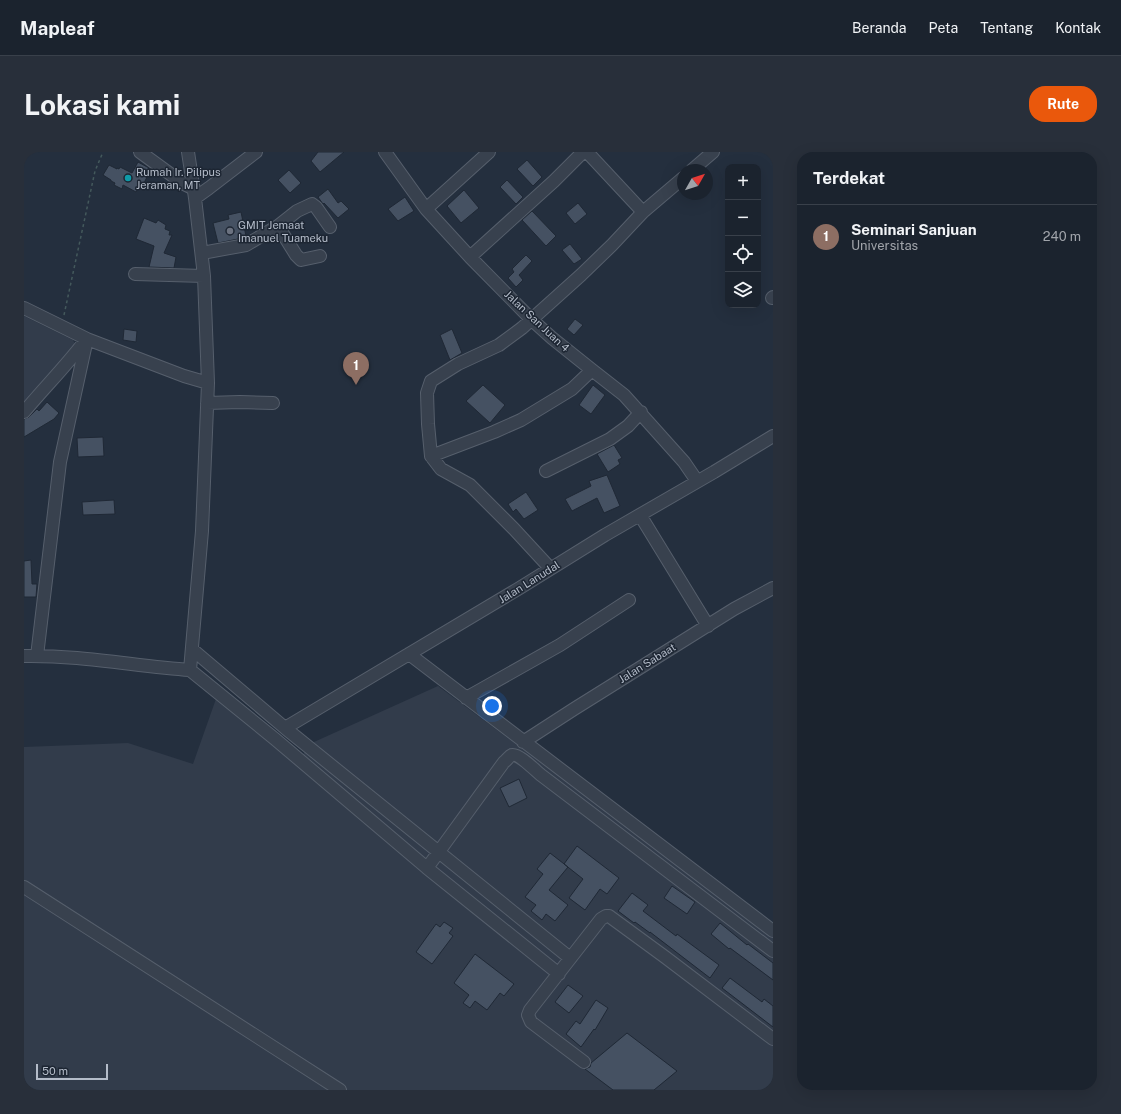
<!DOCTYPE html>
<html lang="id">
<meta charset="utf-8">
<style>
body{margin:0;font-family:"Public Sans",sans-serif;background:#282f3a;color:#f1f3f6}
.controls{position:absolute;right:12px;top:12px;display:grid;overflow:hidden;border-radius:8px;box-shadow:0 4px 16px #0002}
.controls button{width:36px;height:36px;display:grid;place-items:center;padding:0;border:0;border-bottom:1px solid #39404a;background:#1b232e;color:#f1f3f6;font:20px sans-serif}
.compass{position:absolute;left:653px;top:12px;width:36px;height:36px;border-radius:50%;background:#1b232e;box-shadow:0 4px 16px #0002;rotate:51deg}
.scale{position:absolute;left:12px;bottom:10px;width:72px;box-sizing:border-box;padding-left:4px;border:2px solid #b4bcc9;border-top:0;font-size:11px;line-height:14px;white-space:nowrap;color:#b4bcc9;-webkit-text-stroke:3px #1d2633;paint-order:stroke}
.you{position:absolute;left:468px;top:554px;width:14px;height:14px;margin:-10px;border:3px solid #fff;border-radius:50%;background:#1a73e8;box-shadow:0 0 0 6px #1a73e833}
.badge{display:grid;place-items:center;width:26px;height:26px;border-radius:50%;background:#ea580c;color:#fff;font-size:13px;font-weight:700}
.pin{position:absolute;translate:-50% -33px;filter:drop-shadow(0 1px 2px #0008)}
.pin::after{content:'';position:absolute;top:21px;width:14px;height:12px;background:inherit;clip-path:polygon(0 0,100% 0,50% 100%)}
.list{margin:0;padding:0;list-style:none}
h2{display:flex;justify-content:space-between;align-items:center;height:52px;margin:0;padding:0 16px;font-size:17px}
h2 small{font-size:13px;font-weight:400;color:#a0a4aa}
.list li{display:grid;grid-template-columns:26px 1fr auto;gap:12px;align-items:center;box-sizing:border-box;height:64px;padding:0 16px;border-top:1px solid #39404a}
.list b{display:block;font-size:15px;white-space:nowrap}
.list p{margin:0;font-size:13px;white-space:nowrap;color:#a0a4aa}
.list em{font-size:13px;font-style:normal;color:#a0a4aa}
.icon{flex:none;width:22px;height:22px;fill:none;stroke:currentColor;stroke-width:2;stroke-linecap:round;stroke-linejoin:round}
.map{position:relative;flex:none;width:749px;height:938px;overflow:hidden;border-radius:16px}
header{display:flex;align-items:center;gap:24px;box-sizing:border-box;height:56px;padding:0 20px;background:#1b232e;border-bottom:1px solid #39404a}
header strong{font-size:19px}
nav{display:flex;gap:22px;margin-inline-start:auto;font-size:14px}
.intro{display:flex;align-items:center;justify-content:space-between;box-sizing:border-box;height:96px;padding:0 24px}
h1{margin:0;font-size:28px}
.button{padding:10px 18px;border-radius:16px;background:#ea580c;color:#fff;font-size:14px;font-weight:700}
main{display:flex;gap:24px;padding:0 24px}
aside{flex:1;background:#1b232e;border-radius:16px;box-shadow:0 4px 16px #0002}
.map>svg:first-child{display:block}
.airport{fill:#323c4b}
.building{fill:#455162;stroke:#1f2835}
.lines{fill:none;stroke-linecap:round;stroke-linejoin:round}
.minor-casing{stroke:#565f6c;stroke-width:14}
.path{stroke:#44595c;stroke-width:1.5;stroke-dasharray:3 3;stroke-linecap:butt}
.minor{stroke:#38414e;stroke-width:12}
.culture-dot{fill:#0f9aa8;stroke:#1d2633;stroke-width:1.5}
.worship-dot{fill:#6b7280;stroke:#1d2633;stroke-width:1.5}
.labels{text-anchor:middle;stroke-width:3;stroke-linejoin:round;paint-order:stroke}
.poi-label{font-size:11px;fill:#b4bcc9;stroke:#1d2633;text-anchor:start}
.street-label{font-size:11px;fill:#b4bcc9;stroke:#1d2633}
</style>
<header>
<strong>Mapleaf</strong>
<nav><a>Beranda</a><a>Peta</a><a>Tentang</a><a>Kontak</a></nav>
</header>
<div class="intro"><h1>Lokasi kami</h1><a class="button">Rute</a></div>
<main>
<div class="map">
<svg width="749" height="938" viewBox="0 0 749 938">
<rect width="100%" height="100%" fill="#242f3e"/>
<!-- airport -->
<path class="airport" d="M0 164 49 188 52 194 0 262Z
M414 534 642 704 749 785V938H0V595L104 591 169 612 193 544 272 610 290 590Z"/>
<!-- building -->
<path class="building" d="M294 0H320L296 20 287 9Z
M503 8 518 25 509 34 493 17Z
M114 10 125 16 120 23 123 25 120 31 117 30 112 40 99 33 98 37 90 33 91 31 87 29V28L79 23 85 13 93 17V16L95 17 96 15 108 21Z
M265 18 277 31 266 41 254 28Z
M483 28 499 45 492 52 476 35Z
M304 37 314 51 317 49 325 57 314 66 300 51 299 52 294 45Z
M440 38 455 56 437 71 423 54Z
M381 45 390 59 374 69 364 57Z
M554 51 563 62 551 72 542 61Z
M508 59 532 84 522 94 498 68Z
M217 60 222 84 219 86 194 91 189 71 205 67 204 63Z
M120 66 132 71 134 68 142 73 141 77 146 79 145 83H148L140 101 152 105 150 116 125 115 130 94 112 87Z
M546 92 558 107 550 112 538 98Z
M502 103 508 109 495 123 499 128 492 135 484 126 490 120 488 117Z
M551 167 559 173 550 183 543 177Z
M100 177 113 179 112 190 99 188Z
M428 177 438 201 426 208 416 183Z
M459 233 481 253 466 271 442 249Z
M569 233 581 243 567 262 555 253Z
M23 250 35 261 30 267 0 285V267L5 265 13 257 15 259Z
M79 285 80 304 54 305 53 286Z
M590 293 598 306 594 308 596 312 584 320 573 302Z
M583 323 596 354 580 361 573 346 548 359 541 347 567 334 565 329Z
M502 340 514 358 500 367 492 357 489 360 484 352Z
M90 348 91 362 59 363 58 350Z
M7 408 8 432H13L12 445H0V409Z
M495 627 503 646 485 655 476 636Z
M553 694 595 726 583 742 576 737 561 758 545 746 559 727 540 712Z
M526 701 544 715 525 738 544 753 531 769 522 762 518 768 507 759 512 753 501 745 519 722 513 717Z
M648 734 671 750 663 762 640 746Z
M608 741 624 753 619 759 652 784 653 782 695 813 686 826 626 780V781L611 770 610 771 594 759Z
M420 770 429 776 425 781 429 784 408 812 392 800 412 772 416 775Z
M696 771 723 793 724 792 749 811V828L706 796 705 797 687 782Z
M451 802 490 832 480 844 476 841 463 858 451 849 446 856 439 851 445 843 430 831Z
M706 826 738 850 740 847 749 854V875L698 836Z
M544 833 559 844 545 861 531 850Z
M572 848 584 856 571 878 570 877 557 895 542 882 552 869 556 872Z
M603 881 653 919 630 938H589L561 917 566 915 567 911Z"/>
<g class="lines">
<defs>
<path id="minor" d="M116 0 160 32 170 37
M164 0 171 46 180 124
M361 0 402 57 446 105 508 168 528 186 568 218 600 243 660 310 673 329
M563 0 619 60
M668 18 689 0
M171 46 185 36 232 0
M402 57 465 0
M254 74 272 103 277 108 296 104
M178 101 222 93 254 74 273 59 288 52 292 55 306 75
M446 105 530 29 559 0
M748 146 749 145
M0 156 63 187 160 224 184 231
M183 251 216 250 249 251
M0 260C20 236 42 214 61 189
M407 304 470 280 497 268 548 237 568 218
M522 319 586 287 604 274 617 260
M616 363 684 474
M526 416 490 377 446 333 417 317 407 304 404 272 403 241 407 229 434 212 475 193 498 176 557 123 588 93 619 60 659 26
M169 498 261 576 546 806
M385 502 749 779
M0 504C56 503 111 514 166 518L178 379 184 231 180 124 111 122
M13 504 36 310 63 187
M166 518 251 587 403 716 535 822
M442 546 536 493 605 448
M261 576 494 437 581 383 690 320 749 284
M499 590 550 557 710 457 749 436
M403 716 480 610C483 608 485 604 488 603 494 601 512 619 517 623L749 799
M0 735 316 938
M560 910 507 870 504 863 506 858 577 767 582 764H585L641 805 749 887"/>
</defs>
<!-- minor casing -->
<use href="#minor" class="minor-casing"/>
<!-- path -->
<path class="path" d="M40 163 71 19 79 0"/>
<!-- minor -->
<use href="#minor" class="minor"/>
</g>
<!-- markers -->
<circle class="culture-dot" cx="104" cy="26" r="4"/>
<circle class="worship-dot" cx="206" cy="79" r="4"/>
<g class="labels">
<!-- poi labels -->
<g class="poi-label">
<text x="112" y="24">Rumah Ir. Pilipus<tspan x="112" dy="13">Jeraman, MT</tspan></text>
<text x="214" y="77">GMIT Jemaat<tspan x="214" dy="13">Imanuel Tuameku</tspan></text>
</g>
<!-- street labels -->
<g class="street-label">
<text transform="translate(513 169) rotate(43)" y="4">Jalan San Juan 4</text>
<text transform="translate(505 430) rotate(-32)" y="4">Jalan Lanudal</text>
<text transform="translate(623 511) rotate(-32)" y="4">Jalan Sabaat</text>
</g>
</g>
</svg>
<div class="controls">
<button>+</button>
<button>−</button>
<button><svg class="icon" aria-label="locate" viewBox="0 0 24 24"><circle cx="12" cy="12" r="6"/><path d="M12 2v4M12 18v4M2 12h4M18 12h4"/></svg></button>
<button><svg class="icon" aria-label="layers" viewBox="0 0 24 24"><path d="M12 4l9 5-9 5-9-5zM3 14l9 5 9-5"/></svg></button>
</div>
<svg class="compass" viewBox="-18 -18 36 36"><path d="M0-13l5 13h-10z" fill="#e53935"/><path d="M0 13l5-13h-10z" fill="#a0a4aa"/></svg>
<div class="scale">50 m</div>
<div class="you"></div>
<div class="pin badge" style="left:332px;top:233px;background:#8d6e63">1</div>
</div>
<aside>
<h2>Terdekat<small></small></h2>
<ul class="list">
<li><span class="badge" style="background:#8d6e63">1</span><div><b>Seminari Sanjuan</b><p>Universitas</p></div><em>240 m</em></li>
</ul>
</aside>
</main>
